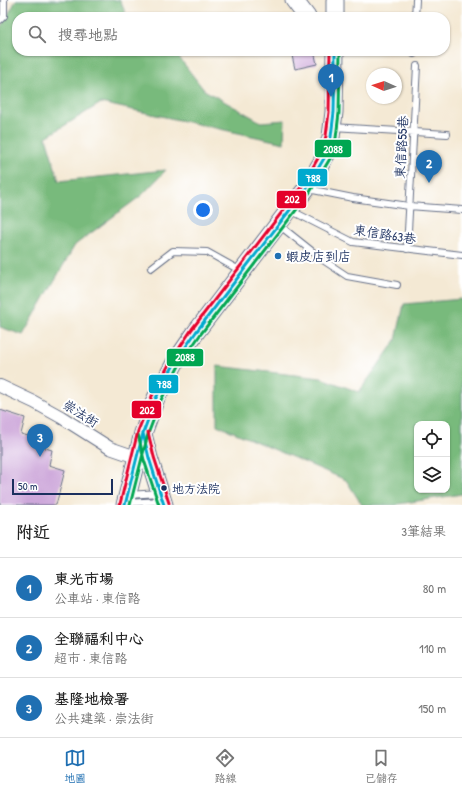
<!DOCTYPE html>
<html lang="zh-TW">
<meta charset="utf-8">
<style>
body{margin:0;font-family:"Patrick Hand","LXGW WenKai TC",sans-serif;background:#f6f6f6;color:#222}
.controls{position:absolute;right:12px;bottom:12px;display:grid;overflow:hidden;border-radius:8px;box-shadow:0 1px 3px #0004}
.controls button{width:36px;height:36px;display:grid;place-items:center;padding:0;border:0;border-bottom:1px solid #e0e0e0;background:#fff;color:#222;font:20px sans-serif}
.compass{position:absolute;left:366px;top:68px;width:36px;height:36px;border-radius:50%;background:#fff;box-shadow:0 1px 3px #0004;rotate:273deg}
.scale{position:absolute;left:12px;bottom:10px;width:101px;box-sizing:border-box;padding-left:4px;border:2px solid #1b2f5e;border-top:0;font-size:11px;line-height:14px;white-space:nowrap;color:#1b2f5e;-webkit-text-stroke:3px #fff;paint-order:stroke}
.you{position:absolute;left:203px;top:210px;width:14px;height:14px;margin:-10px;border:3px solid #fff;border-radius:50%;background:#1a73e8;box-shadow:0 0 0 6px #1a73e833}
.badge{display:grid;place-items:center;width:26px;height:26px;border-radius:50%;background:#1f6fb2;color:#fff;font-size:13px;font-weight:700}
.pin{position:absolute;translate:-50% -33px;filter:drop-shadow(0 1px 2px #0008)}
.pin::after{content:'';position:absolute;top:21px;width:14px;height:12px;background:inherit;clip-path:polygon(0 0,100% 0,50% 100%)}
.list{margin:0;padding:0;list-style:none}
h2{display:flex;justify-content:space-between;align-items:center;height:52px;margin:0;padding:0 16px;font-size:17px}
h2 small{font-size:13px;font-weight:400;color:#767676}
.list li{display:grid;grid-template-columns:26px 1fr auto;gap:12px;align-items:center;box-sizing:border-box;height:60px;padding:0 16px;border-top:1px solid #e0e0e0}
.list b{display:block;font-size:15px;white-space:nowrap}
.list p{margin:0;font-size:13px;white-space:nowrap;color:#767676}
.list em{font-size:13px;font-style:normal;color:#767676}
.icon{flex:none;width:22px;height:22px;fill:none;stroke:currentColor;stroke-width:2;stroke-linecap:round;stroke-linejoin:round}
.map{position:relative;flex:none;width:462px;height:505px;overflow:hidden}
.search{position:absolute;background:#fff;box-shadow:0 1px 3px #0004;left:12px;right:12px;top:12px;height:44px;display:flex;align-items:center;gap:10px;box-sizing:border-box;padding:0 14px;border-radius:16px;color:#767676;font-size:15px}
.sheet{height:232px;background:#fff}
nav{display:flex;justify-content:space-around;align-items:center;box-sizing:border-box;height:56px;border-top:1px solid #e0e0e0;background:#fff;font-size:11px;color:#767676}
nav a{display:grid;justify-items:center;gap:2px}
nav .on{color:#1f6fb2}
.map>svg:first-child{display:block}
.forest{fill:#78ba7c;stroke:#4a746d;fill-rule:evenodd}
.building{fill:#cda7da}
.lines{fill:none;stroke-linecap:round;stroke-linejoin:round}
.lane-casing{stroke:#677087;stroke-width:8}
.street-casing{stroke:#677087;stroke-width:14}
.secondary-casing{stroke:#677087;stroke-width:19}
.lane{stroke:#fff;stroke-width:6}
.street{stroke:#fff;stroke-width:12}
.secondary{stroke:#fff;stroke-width:17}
.bus-1-casing{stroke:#fff;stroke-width:6}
.bus-2-casing{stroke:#fff;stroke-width:6}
.bus-3-casing{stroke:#fff;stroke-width:6}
.bus-1{stroke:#00a9ce;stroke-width:3}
.bus-2{stroke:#00a651;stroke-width:3}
.bus-3{stroke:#e4002b;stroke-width:3}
.poi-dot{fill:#1f6fb2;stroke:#fff;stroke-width:1.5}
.bus-dot{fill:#1b2f5e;stroke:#fff;stroke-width:1.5}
.labels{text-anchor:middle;stroke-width:4;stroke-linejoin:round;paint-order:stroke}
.bus-label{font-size:12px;fill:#1b2f5e;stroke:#fff;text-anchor:start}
.street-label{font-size:13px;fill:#1b2f5e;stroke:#fff}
.poi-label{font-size:13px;fill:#1b2f5e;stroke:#fff;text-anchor:start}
.line-badge{stroke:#fff;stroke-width:1.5}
.badge-label{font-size:11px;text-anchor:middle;font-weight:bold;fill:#fff}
</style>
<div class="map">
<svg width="462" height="505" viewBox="0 0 462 505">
<rect width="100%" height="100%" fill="#fff"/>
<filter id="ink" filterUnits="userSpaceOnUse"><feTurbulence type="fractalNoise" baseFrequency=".025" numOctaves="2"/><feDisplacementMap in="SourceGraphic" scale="8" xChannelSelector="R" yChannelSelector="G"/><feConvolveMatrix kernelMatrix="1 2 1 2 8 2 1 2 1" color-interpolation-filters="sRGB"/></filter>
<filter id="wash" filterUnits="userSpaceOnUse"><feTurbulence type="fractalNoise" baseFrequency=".012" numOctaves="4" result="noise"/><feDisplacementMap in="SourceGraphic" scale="16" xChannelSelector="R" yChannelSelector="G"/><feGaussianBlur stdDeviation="0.9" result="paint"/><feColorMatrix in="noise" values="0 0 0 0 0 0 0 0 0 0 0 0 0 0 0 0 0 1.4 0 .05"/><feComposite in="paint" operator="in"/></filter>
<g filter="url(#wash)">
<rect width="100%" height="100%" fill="#f4e9d4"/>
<!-- forest -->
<path class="forest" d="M16 0H120L127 17H17V51H174L204 90 261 122 285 120 284 143 101 103 46 137 59 181 166 170 142 195 75 245 23 335 0 327V28L13 6Z
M462 299V494L398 504 397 505H362L346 480 217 425V366L321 378 359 392 396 340 404 304ZM417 424H447V490H417Z"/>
<g id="blocks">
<!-- building -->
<path class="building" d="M291 51H314L317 64 295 69Z
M0 410 25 418 21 434 46 441 45 448 52 450 49 465 65 470 56 505H0Z"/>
</g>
</g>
<g filter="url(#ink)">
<use href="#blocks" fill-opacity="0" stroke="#677087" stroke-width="1"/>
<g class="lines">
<defs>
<path id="lane" d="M415 17 416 0
M0 20 4 16V0
M414 54 415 51
M333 127 447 134
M308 189 353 198 409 206 462 210
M290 210 353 242 462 255
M279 225 323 260 347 276 397 285
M407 249 417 66
M151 268 173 251 207 252 241 271
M128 495 159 493
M126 503 161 501"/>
<path id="street" d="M0 386 34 402 61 417 110 448 136 457 145 458"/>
<path id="secondary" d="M294 0 307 17
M335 17V0
M143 434 149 458 164 505
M125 505 143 433 156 398 176 361 196 332 289 210 306 189 326 155 331 137 334 112 335 51"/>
</defs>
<!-- lane casing -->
<use href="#lane" class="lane-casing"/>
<!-- street casing -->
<use href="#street" class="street-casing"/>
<!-- secondary casing -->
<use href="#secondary" class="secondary-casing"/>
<!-- lane -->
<use href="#lane" class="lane"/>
<!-- street -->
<use href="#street" class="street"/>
<!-- secondary -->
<use href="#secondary" class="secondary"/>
<defs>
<path id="bus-1" d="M143 433 149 458 164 505
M125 505 143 433 156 398 176 361 196 332 306 189 326 155 331 137 334 112 335 55"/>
<path id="bus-2" d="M138 434 144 460 159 505
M130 505 148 434 161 400 180 364 200 335 310 192 331 157 336 138 339 113 340 51"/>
<path id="bus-3" d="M148 432 154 457 169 503
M120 504 138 431 152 396 172 359 192 329 302 186 321 153 326 136 329 112 330 51"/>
</defs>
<!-- bus-1 casing -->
<use href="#bus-1" class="bus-1-casing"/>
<!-- bus-2 casing -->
<use href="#bus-2" class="bus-2-casing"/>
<!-- bus-3 casing -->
<use href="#bus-3" class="bus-3-casing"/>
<!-- bus-1 -->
<use href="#bus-1" class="bus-1"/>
<!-- bus-2 -->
<use href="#bus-2" class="bus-2"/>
<!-- bus-3 -->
<use href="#bus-3" class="bus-3"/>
</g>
</g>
<!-- markers -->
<circle class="poi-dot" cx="278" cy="256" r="4"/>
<circle class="bus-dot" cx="164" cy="488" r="3.5"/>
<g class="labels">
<!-- bus labels -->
<g class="bus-label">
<text x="172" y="493">地方法院</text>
</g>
<!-- street labels -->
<g class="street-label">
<text transform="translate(401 147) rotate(-87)" y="5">東信路55巷</text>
<text transform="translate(385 234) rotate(9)" y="5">東信路63巷</text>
<text transform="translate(81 413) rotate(32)" y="5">崇法街</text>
</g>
<!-- poi labels -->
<g class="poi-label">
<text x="286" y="261">蝦皮店到店</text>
</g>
</g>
<g class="line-badge">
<rect x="314" y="139" width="38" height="19" rx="4" fill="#00a651"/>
<rect x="297" y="168" width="31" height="19" rx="4" fill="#00a9ce"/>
<rect x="276" y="190" width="31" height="19" rx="4" fill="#e4002b"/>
<rect x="166" y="348" width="38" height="19" rx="4" fill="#00a651"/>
<rect x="148" y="374" width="31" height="20" rx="4" fill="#00a9ce"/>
<rect x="131" y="400" width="31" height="19" rx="4" fill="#e4002b"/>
</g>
<g class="badge-label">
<text x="333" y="153">2088</text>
<text x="313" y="182">788</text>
<text x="292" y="203">202</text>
<text x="185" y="361">2088</text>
<text x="164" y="388">788</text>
<text x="147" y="414">202</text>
</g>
</svg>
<div class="controls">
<button><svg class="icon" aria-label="locate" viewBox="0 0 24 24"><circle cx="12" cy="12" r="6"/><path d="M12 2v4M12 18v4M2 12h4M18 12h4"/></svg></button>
<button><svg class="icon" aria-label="layers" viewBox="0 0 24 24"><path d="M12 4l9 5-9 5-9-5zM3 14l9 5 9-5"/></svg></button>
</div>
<svg class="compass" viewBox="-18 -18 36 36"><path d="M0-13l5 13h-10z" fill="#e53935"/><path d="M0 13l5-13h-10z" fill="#767676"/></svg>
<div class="scale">50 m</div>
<div class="you"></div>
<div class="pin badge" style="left:331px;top:97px">1</div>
<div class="pin badge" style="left:429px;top:183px">2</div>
<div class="pin badge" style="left:40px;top:457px">3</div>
<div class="search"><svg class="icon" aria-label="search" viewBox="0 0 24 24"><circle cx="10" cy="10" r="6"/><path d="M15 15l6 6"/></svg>搜尋地點</div>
</div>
<section class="sheet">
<h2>附近<small>3筆結果</small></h2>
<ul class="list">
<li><span class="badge">1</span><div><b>東光市場</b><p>公車站 · 東信路</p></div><em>80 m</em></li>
<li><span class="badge">2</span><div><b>全聯福利中心</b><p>超市 · 東信路</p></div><em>110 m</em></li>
<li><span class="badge">3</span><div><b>基隆地檢署</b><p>公共建築 · 崇法街</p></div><em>150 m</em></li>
</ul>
</section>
<nav>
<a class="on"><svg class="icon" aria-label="map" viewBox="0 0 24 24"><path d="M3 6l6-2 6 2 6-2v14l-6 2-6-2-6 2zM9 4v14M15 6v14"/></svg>地圖</a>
<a><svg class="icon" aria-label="directions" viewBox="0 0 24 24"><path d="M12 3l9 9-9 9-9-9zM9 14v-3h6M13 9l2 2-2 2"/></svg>路線</a>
<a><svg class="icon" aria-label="saved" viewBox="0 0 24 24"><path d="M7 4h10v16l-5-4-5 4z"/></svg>已儲存</a>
</nav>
